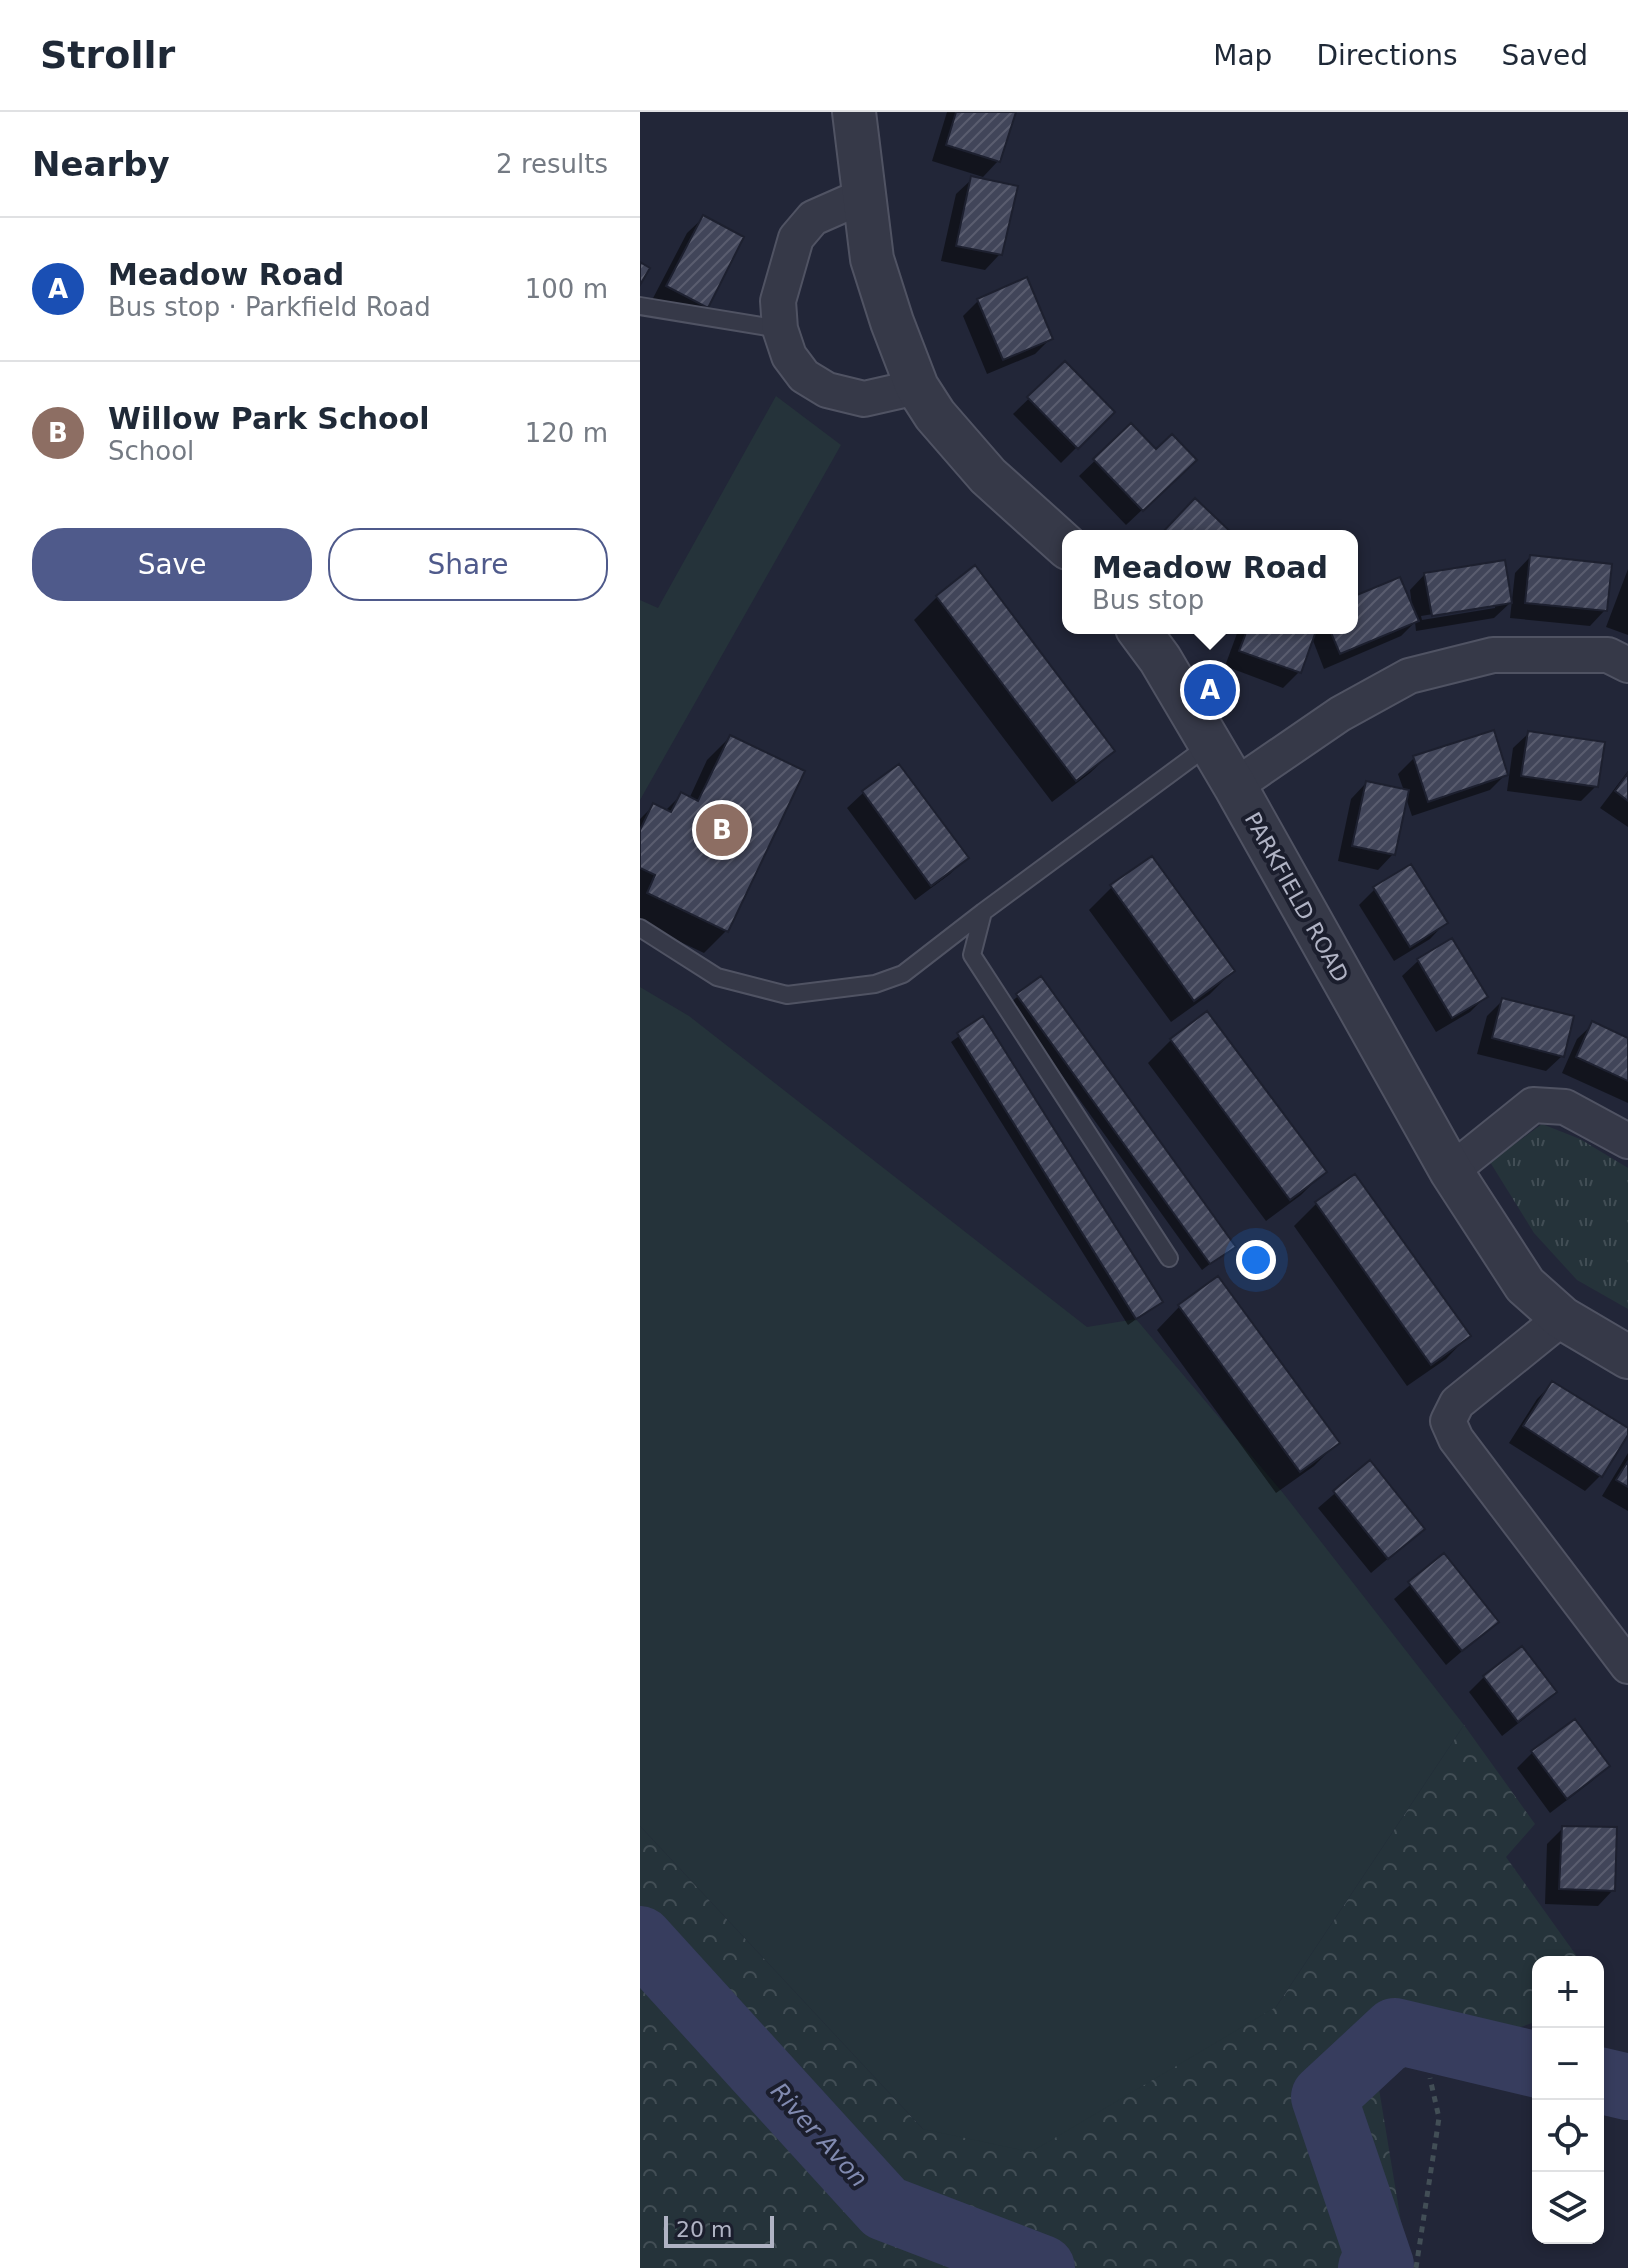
<!DOCTYPE html>
<meta charset="utf-8">
<style>
body{margin:0;font-family:"DejaVu Sans",sans-serif;background:#f6f6f7;color:#1f2937}
.controls{position:absolute;right:24px;bottom:24px;display:grid;overflow:hidden;border-radius:16px;box-shadow:0 4px 12px #0003}
.controls button{width:72px;height:72px;display:grid;place-items:center;padding:0;border:0;border-bottom:2px solid #e0e1e3;background:#fff;color:#1f2937;font:40px sans-serif}
.scale{position:absolute;left:24px;bottom:20px;width:110px;box-sizing:border-box;padding-left:8px;border:4px solid #b0b3c4;border-top:0;font-size:22px;line-height:28px;white-space:nowrap;color:#b0b3c4;-webkit-text-stroke:6px #1b1e2d;paint-order:stroke}
.you{position:absolute;left:616px;top:1148px;width:28px;height:28px;margin:-20px;border:6px solid #fff;border-radius:50%;background:#1a73e8;box-shadow:0 0 0 12px #1a73e833}
.badge{display:grid;place-items:center;width:52px;height:52px;border-radius:50%;background:#4f5a8b;color:#fff;font-size:26px;font-weight:700}
.pin{position:absolute;translate:-50% -50%;border:4px solid #fff;box-shadow:0 2px 8px #0006}
.popup{position:absolute;left:422px;top:418px;width:296px;height:104px;box-sizing:border-box;display:grid;place-content:center;border-radius:16px;background:#fff;filter:drop-shadow(0 2px 6px #0005);font-size:26px;white-space:nowrap;color:#747a83}
.popup b{font-size:30px;color:#1f2937}
.popup::after{content:'';position:absolute;left:50%;top:100%;margin-left:-16px;border:16px solid transparent;border-top-color:#fff}
.list{margin:0;padding:0;list-style:none}
h2{display:flex;justify-content:space-between;align-items:center;height:104px;margin:0;padding:0 32px;font-size:34px}
h2 small{font-size:26px;font-weight:400;color:#747a83}
.list li{display:grid;grid-template-columns:52px 1fr auto;gap:24px;align-items:center;box-sizing:border-box;height:144px;padding:0 32px;border-top:2px solid #e0e1e3}
.list b{display:block;font-size:30px;white-space:nowrap}
.list p{margin:0;font-size:26px;white-space:nowrap;color:#747a83}
.list em{font-size:26px;font-style:normal;color:#747a83}
.actions{display:flex;gap:16px;padding:24px 32px}
.actions a{flex:1;padding:18px 0;border:2px solid #4f5a8b;border-radius:32px;text-align:center;font-size:28px;color:#4f5a8b}
.actions .main{background:#4f5a8b;color:#fff}
.icon{flex:none;width:44px;height:44px;fill:none;stroke:currentColor;stroke-width:2;stroke-linecap:round;stroke-linejoin:round}
.map{position:relative;flex:none;width:988px;height:2156px;overflow:hidden}
header{display:flex;align-items:center;gap:48px;box-sizing:border-box;height:112px;padding:0 40px;background:#fff;border-bottom:2px solid #e0e1e3}
header strong{font-size:38px}
nav{display:flex;gap:44px;margin-inline-start:auto;font-size:28px}
main{display:flex}
aside{flex:1;background:#fff}
.map>svg:first-child{display:block}
.grass{fill:url(#grass-tufts)}
.forest{fill:url(#forest-crowns)}
.park{fill:#25333a}
.shadow{fill:#0007;fill-rule:evenodd}
.lines{fill:none;stroke-linecap:round;stroke-linejoin:round}
.river{stroke:#373d5e;stroke-width:66}
.building{fill:url(#building-hatch);stroke:#1d202f;stroke-width:2}
.service-casing{stroke:#505363;stroke-width:20}
.minor-casing{stroke:#505363;stroke-width:38}
.tertiary-casing{stroke:#505363;stroke-width:46}
.path{stroke:#424e56;stroke-width:5;stroke-dasharray:6 6;stroke-linecap:butt}
.service{stroke:#363948;stroke-width:16}
.minor{stroke:#363948;stroke-width:34}
.tertiary{stroke:#363948;stroke-width:42}
.labels{text-anchor:middle;stroke-width:8;stroke-linejoin:round;paint-order:stroke}
.street-label{font-size:22px;fill:#b0b3c4;stroke:#1b1e2d}
.water-label{font-size:24px;font-style:italic;fill:#818ab0;stroke:#1b1e2d}
</style>
<header>
<strong>Strollr</strong>
<nav><a>Map</a><a>Directions</a><a>Saved</a></nav>
</header>
<main>
<aside>
<h2>Nearby<small>2 results</small></h2>
<ul class="list">
<li><span class="badge" style="background:#1a4fb4">A</span><div><b>Meadow Road</b><p>Bus stop · Parkfield Road</p></div><em>100 m</em></li>
<li><span class="badge" style="background:#8d6e63">B</span><div><b>Willow Park School</b><p>School</p></div><em>120 m</em></li>
</ul>
<div class="actions"><a class="main">Save</a><a>Share</a></div>
</aside>
<div class="map">
<svg width="988" height="2156" viewBox="0 0 988 2156">
<defs>
<pattern id="grass-tufts" width="24" height="20" patternUnits="userSpaceOnUse" patternTransform="scale(2)"><rect width="24" height="20" fill="#25333a"/><path d="M3 7l-1-3M5 7V3M7 7l1-3M15 17l-1-3M17 17v-4M19 17l1-3" fill="none" stroke="#424e55"/></pattern>
<pattern id="forest-crowns" width="20" height="18" patternUnits="userSpaceOnUse" patternTransform="scale(2)"><rect width="20" height="18" fill="#25333a"/><path d="M2 6a3 3 0 1 1 6 0M12 15a3 3 0 1 1 6 0" fill="none" stroke="#424e55"/></pattern>
<pattern id="building-hatch" width="6" height="6" patternUnits="userSpaceOnUse" patternTransform="scale(2)"><rect width="6" height="6" fill="#414559"/><path d="M-1 1l2-2M0 6l6-6M5 7l2-2" fill="none" stroke="#5a5d6f"/></pattern>
</defs>
<rect width="100%" height="100%" fill="#222638"/>
<!-- grass -->
<path class="grass" d="M902 1012 940 1027 988 1056V1197L937 1168 894 1121 850 1050Z"/>
<!-- forest -->
<path class="forest" d="M824 1613 895 1712 866 1745 941 1850H898V1909L737 1965 762 2116 706 2156H0V1714L283 2017 636 1895Z"/>
<!-- park -->
<path class="park" d="M136 284 201 333 0 688V488L18 496Z
M0 875 49 904 447 1215 496 1207 643 1381 824 1613 636 1895 391 2040 283 2017 0 1714Z"/>
<!-- shadow -->
<path class="shadow" d="M307 0H374L358 49 343 65 292 49Z
M332 67 360 142 345 158 301 149 316 82Z
M63 106 66 195 51 211 11 190 47 121Z
M339 188 410 227 395 242 347 262 323 204Z
M425 252 472 300 421 351 373 302Z
M491 314 539 363 486 413 439 364Z
M555 389 592 424H521Z
M890 445 965 498 950 514 870 506 875 461Z
M988 457V523L966 515Z
M785 462 870 491 854 506 776 519 775 510 761 524 684 557 672 526 659 560 643 576 585 554 599 516H712V487L772 494 770 478ZM855 492V496L782 508 781 504Z
M297 485 473 639 450 661 412 690 274 508Z
M852 620 866 662 850 678 772 704 765 683 753 742 738 758 698 749 711 687 726 671 764 679 758 662 774 646Z
M889 621 956 674 941 689 867 679 873 636Z
M90 625 87 818 64 841 0 811V707L13 694 25 699 41 683 49 687 67 648Z
M259 655 326 746 310 762 275 788 207 696 223 681Z
M988 659V715L960 696Z
M472 775 593 859 570 882 531 910 449 798Z
M735 777 805 811 790 827 754 849 719 793Z
M812 828 845 885 830 900 796 920 762 864 778 849Z
M400 866 593 1134 562 1158 370 891Z
M863 888 922 944 906 959 837 942 847 904Z
M343 907 520 1190 488 1213 311 930Z
M953 912 988 928V991L922 961 937 927Z
M531 928 684 1060 661 1083 626 1109 508 951Z
M676 1092 828 1224 806 1247 767 1274 654 1114Z
M577 1167 697 1331 674 1354 636 1381 517 1218 539 1195Z
M913 1271 988 1318 961 1363 945 1379 869 1331 897 1287Z
M988 1341V1399L962 1384Z
M730 1351 783 1417 731 1461 678 1396Z
M804 1444 856 1510 806 1553 754 1487Z
M844 1565 915 1580 899 1595 862 1624 829 1580Z
M934 1610 968 1654 952 1669 910 1701 877 1656 892 1641Z
M923 1716 973 1778 958 1794 905 1792 907 1732Z"/>
<g class="lines">
<!-- river -->
<path class="river" d="M0 1827 245 2096 402 2156
M958 1968 988 1975
M731 2156 741 2153 684 1985 755 1919 898 1953"/>
</g>
<!-- building -->
<path class="building" d="M316 0H376L360 50 306 33Z
M331 64 378 74 362 143 316 134Z
M63 103 104 125 68 196 26 174Z
M0 150 10 156 0 173Z
M387 165 413 227 363 248 337 187Z
M425 249 475 300 438 337 387 285Z
M491 311 516 337 532 322 557 348 503 399 453 347Z
M555 386 595 424 520 423Z
M890 443 972 452 967 499 885 491Z
M865 448 872 491 792 504 784 461Z
M335 453 475 639 436 669 296 484Z
M760 465 779 509 700 542 689 516H712V485Z
M608 516H668L676 519 661 561 599 539Z
M854 618 868 663 788 690 773 644Z
M888 619 965 630 958 675 881 664Z
M90 623 165 659 88 820 7 781 15 763 0 756V718L13 691 31 700 41 680 58 689Z
M259 652 329 746 291 774 222 679Z
M988 661V689L975 679Z
M726 669 769 678 755 743 712 734Z
M512 744 595 859 554 889 470 773Z
M771 752 808 811 770 835 733 775Z
M812 826 848 885 812 906 777 847Z
M401 864 596 1135 570 1152 376 882Z
M862 886 934 904 924 945 852 926Z
M567 899 687 1060 650 1088 530 927Z
M343 904 523 1190 496 1207 317 921Z
M952 909 988 926V969L936 945Z
M715 1062 831 1224 791 1253 675 1090Z
M578 1164 700 1331 660 1360 538 1193Z
M912 1269 988 1316V1323L962 1365 883 1314Z
M730 1348 785 1417 748 1447 693 1379Z
M988 1349V1375L976 1368Z
M804 1441 859 1510 822 1539 768 1470Z
M882 1534 917 1580 878 1610 843 1564Z
M935 1607 970 1654 927 1687 891 1639Z
M922 1714 977 1715 975 1779 919 1777Z"/>
<g class="lines">
<defs>
<path id="service" d="M0 194 140 217
M0 816 77 865 147 883 235 872 263 862 343 800
M529 1146 332 843 343 800 569 633"/>
<path id="minor" d="M223 84 173 106 156 126 138 189 140 217 149 244 164 264 187 278 224 287 277 275
M595 674 700 602 769 564 853 543H968L988 553
M811 1059 893 993 925 995 988 1029
M922 1206 817 1291 808 1309 816 1327 988 1554"/>
<path id="tertiary" d="M214 0 232 147 252 210 277 275 295 303 348 364 428 436
M497 516 520 547 595 674 811 1059 885 1173 922 1206 988 1245"/>
</defs>
<!-- service casing -->
<use href="#service" class="service-casing"/>
<!-- minor casing -->
<use href="#minor" class="minor-casing"/>
<!-- tertiary casing -->
<use href="#tertiary" class="tertiary-casing"/>
<!-- path -->
<path class="path" d="M776 2156 799 2006 790 1966"/>
<!-- service -->
<use href="#service" class="service"/>
<!-- minor -->
<use href="#minor" class="minor"/>
<!-- tertiary -->
<use href="#tertiary" class="tertiary"/>
</g>
<g class="labels">
<!-- street labels -->
<g class="street-label">
<text transform="translate(657 785) rotate(61)" y="8">PARKFIELD ROAD</text>
</g>
<!-- water labels -->
<g class="water-label">
<text transform="translate(179 2023) rotate(48)" y="8">River Avon</text>
</g>
</g>
</svg>
<div class="controls">
<button>+</button>
<button>−</button>
<button><svg class="icon" aria-label="locate" viewBox="0 0 24 24"><circle cx="12" cy="12" r="6"/><path d="M12 2v4M12 18v4M2 12h4M18 12h4"/></svg></button>
<button><svg class="icon" aria-label="layers" viewBox="0 0 24 24"><path d="M12 4l9 5-9 5-9-5zM3 14l9 5 9-5"/></svg></button>
</div>
<div class="scale">20 m</div>
<div class="you"></div>
<div class="pin badge" style="left:570px;top:578px;background:#1a4fb4">A</div>
<div class="popup"><b>Meadow Road</b>Bus stop</div>
<div class="pin badge" style="left:82px;top:718px;background:#8d6e63">B</div>
</div>
</main>
